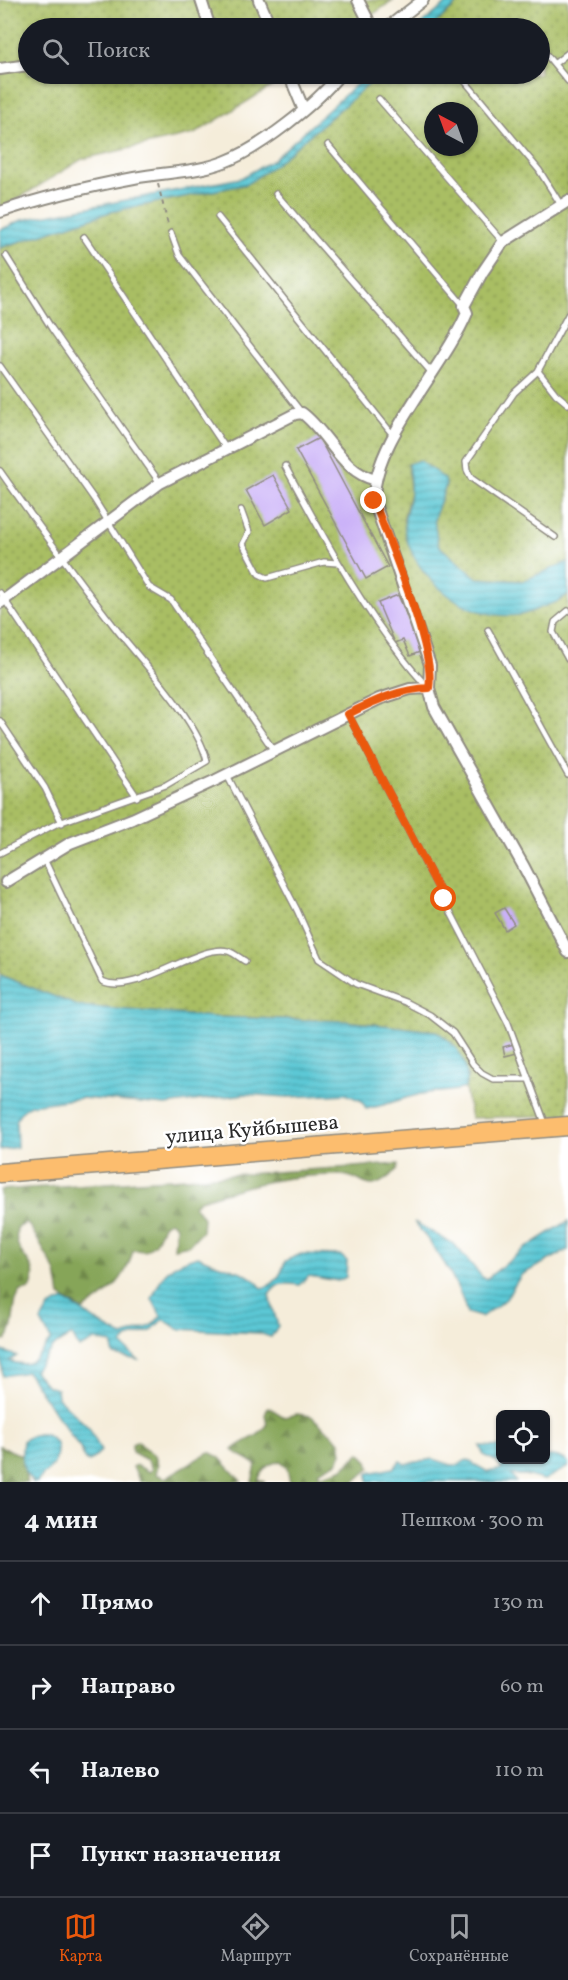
<!DOCTYPE html>
<html lang="ru">
<meta charset="utf-8">
<style>
body{margin:0;font-family:Vollkorn,serif;background:#20242c;color:#f1f3f6}
.controls{position:absolute;right:18px;bottom:18px;display:grid;overflow:hidden;border-radius:9px;box-shadow:0 2px 4px #0004}
.controls button{width:54px;height:54px;display:grid;place-items:center;padding:0;border:0;border-bottom:2px solid #363941;background:#171b24;color:#f1f3f6;font:30px sans-serif}
.compass{position:absolute;left:424px;top:102px;width:54px;height:54px;border-radius:50%;background:#171b24;box-shadow:0 2px 4px #0004;rotate:319deg}
.stop{position:absolute;width:18px;height:18px;margin:-14px;border:4px solid #ea580c;border-radius:50%;background:#fff}
.stop.end{background:#ea580c;border-color:#fff;box-shadow:0 2px 6px #0008}
.list{margin:0;padding:0;list-style:none}
h2{display:flex;justify-content:space-between;align-items:center;height:78px;margin:0;padding:0 24px;font-size:26px}
h2 small{font-size:20px;font-weight:400;color:#9ea1a6}
.list li{display:grid;grid-template-columns:39px 1fr auto;gap:18px;align-items:center;box-sizing:border-box;height:84px;padding:0 24px;border-top:2px solid #363941}
.list b{display:block;font-size:22px;white-space:nowrap}
.list em{font-size:20px;font-style:normal;color:#9ea1a6}
.icon{flex:none;width:33px;height:33px;fill:none;stroke:currentColor;stroke-width:2;stroke-linecap:round;stroke-linejoin:round}
.map{position:relative;flex:none;width:568px;height:1482px;overflow:hidden}
.search{position:absolute;background:#171b24;box-shadow:0 2px 4px #0004;left:18px;right:18px;top:18px;height:66px;display:flex;align-items:center;gap:15px;box-sizing:border-box;padding:0 21px;border-radius:33px;color:#9ea1a6;font-size:22px}
.sheet{height:414px;background:#171b24}
nav{display:flex;justify-content:space-around;align-items:center;box-sizing:border-box;height:84px;border-top:2px solid #363941;background:#171b24;font-size:16px;color:#9ea1a6}
nav a{display:grid;justify-items:center;gap:3px}
nav .on{color:#ea580c}
.map>svg:first-child{display:block}
.forest{fill:url(#forest-firs);stroke:#586842;stroke-width:1.5}
.garden{fill:url(#garden-dots);stroke:#6a7447;stroke-width:1.5;fill-rule:evenodd}
.water{fill:url(#water-rules);stroke:#447a80;stroke-width:1.5}
.building{fill:#cab1f8}
.lines{fill:none;stroke-linecap:round;stroke-linejoin:round}
.service-casing{stroke:#908c82;stroke-width:8}
.minor-casing{stroke:#908c82;stroke-width:14}
.trunk-casing{stroke:#908c82;stroke-width:21}
.path{stroke:#908c82;stroke-width:2;stroke-dasharray:4.5 4.5;stroke-linecap:butt}
.service{stroke:#fff;stroke-width:5}
.minor{stroke:#fff;stroke-width:10}
.trunk{stroke:#fcbd6e;stroke-width:18}
.route{stroke:#ea580c;stroke-width:8}
.labels{text-anchor:middle;stroke-width:5;stroke-linejoin:round;paint-order:stroke}
.street-label{font-size:21px;fill:#2b2b2b;stroke:#fff}
</style>
<div class="map">
<svg width="568" height="1482" viewBox="0 0 568 1482">
<defs>
<pattern id="forest-firs" width="22" height="20" patternUnits="userSpaceOnUse" patternTransform="scale(1.5)"><rect width="22" height="20" fill="#86a559"/><path d="M5 1l3.5 6h-7zM16 11l3.5 6h-7z" fill="#6e874a"/></pattern>
<pattern id="garden-dots" width="8" height="8" patternUnits="userSpaceOnUse" patternTransform="scale(1.5)"><rect width="8" height="8" fill="#a9be63"/><path d="M2 2h.1M6 6h.1" fill="none" stroke="#8a9b52" stroke-width="1.8" stroke-linecap="round"/></pattern>
<pattern id="water-rules" width="6" height="5" patternUnits="userSpaceOnUse" patternTransform="scale(1.5)"><rect width="6" height="5" fill="#5cc8d5"/><path d="M0 2.5h6" fill="none" stroke="#4ca3ad"/></pattern>
</defs>
<rect width="100%" height="100%" fill="#fff"/>
<filter id="ink" filterUnits="userSpaceOnUse"><feTurbulence type="fractalNoise" baseFrequency=".0167" numOctaves="2"/><feDisplacementMap in="SourceGraphic" scale="12" xChannelSelector="R" yChannelSelector="G"/><feConvolveMatrix kernelMatrix="1 2 1 2 8 2 1 2 1" color-interpolation-filters="sRGB"/></filter>
<filter id="wash" filterUnits="userSpaceOnUse"><feTurbulence type="fractalNoise" baseFrequency=".008" numOctaves="4" result="noise"/><feDisplacementMap in="SourceGraphic" scale="24" xChannelSelector="R" yChannelSelector="G"/><feGaussianBlur stdDeviation="1.35" result="paint"/><feColorMatrix in="noise" values="0 0 0 0 0 0 0 0 0 0 0 0 0 0 0 0 0 1.4 0 .05"/><feComposite in="paint" operator="in"/></filter>
<g filter="url(#wash)">
<rect width="100%" height="100%" fill="#f5edda"/>
<!-- forest -->
<path class="forest" d="M398 1164 397 1170C364 1200 368 1176 340 1175 287 1174 249 1185 200 1200L194 1205 203 1218 202 1231 189 1245 174 1248 176 1226 170 1221 164 1224 155 1243 145 1251 133 1250C127 1279 107 1296 83 1310L60 1296 56 1272 31 1228 26 1223 17 1228C16 1234 16 1242 19 1248 27 1264 40 1268 30 1289L21 1291C10 1305 17 1325 6 1340L0 1341V1190Z
M268 1407 284 1417 297 1414 311 1416 340 1442 342 1453 338 1462 318 1472 320 1476 342 1469 360 1453 368 1461 370 1468 354 1482H290L287 1468 281 1461C268 1463 263 1469 258 1480L265 1482H252L256 1465C249 1458 241 1457 233 1450 245 1439 258 1439 267 1425L265 1415Z
M138 1441 146 1450 155 1455 158 1465 156 1474 165 1478 209 1452 219 1457 241 1481 140 1482 133 1467 136 1465 149 1472 152 1469 147 1460 132 1452V1444Z
M0 1446 21 1455 27 1482H0Z"/>
<!-- garden -->
<path class="garden" d="M0 0H393L354 28H28V74H292L194 134 82 159 0 210Z
M462 0H568V562L523 581 477 578 438 545 434 519 446 486 408 464 410 492 403 520 424 573 560 601 568 594V1115L471 1118 465 1088 468 1077 436 1031 345 1021 213 1017 78 1006 0 975V248L110 212 247 184 276 164 381 74H540V28H430ZM433 111H469V147H433Z"/>
<!-- water -->
<path class="water" d="M451 0H462L430 28H417Z
M368 74H381L276 164 247 184 110 212 0 248V230L22 220 241 178 273 160Z
M419 460 445 479 446 485 434 519 438 545 477 578 523 581 568 562V594C560 602 551 604 540 608 533 611 525 615 518 615 469 620 419 583 406 537 401 519 409 509 410 492 411 483 409 473 408 464Z
M0 975 78 1006 213 1017 345 1021 436 1031C457 1044 471 1063 465 1088 449 1093 433 1091 417 1095 400 1099 384 1106 366 1109L362 1101 346 1094 288 1097 244 1094 166 1105 82 1098 30 1105 20 1113 16 1120 17 1147 0 1150Z
M568 1221V1250L521 1275 506 1299 481 1317 467 1313C457 1278 437 1250 414 1222L455 1245 482 1277 486 1279 527 1247Z
M301 1254 340 1255 347 1261 346 1277 338 1281 309 1276 299 1285C284 1283 278 1281 269 1295L278 1326 271 1337 259 1333 178 1329 163 1319 151 1331 127 1338 122 1345 138 1360 114 1355 111 1343 95 1340 79 1348 72 1335 53 1347 34 1371 47 1386 57 1389 58 1398 89 1428 101 1451 89 1462 84 1459 82 1451 27 1372 3 1376 0 1350 17 1356 9 1361C33 1370 36 1357 51 1340L41 1321 49 1307 64 1300C85 1311 102 1328 123 1336L151 1326 161 1316 152 1299C162 1272 170 1264 198 1256 222 1270 243 1265 262 1288 275 1285 282 1274 285 1261Z
M37 1434H45L57 1443C58 1469 51 1464 37 1482H33C20 1470 21 1456 23 1440Z
M480 1446 500 1447V1460H546V1456C553 1455 562 1457 568 1462V1467L544 1480 525 1475H511L516 1482 368 1481V1473L394 1468 400 1461 405 1464 433 1459 455 1466 467 1460 488 1472 502 1469 497 1462 484 1455Z"/>
<g id="blocks">
<!-- building -->
<path class="building" d="M319 438 388 567 366 579 296 450Z
M273 475 292 509 265 525 246 490Z
M398 595 422 651 410 656 403 640 395 643 378 603Z
M504 908 514 924 505 930 495 913Z
M514 1044 517 1053 505 1056 503 1047Z"/>
</g>
</g>
<g filter="url(#ink)">
<use href="#blocks" fill-opacity="0" stroke="#908c82" stroke-width="1.5"/>
<g class="lines">
<defs>
<path id="service" d="M540 47 568 81
M554 64 568 53
M459 74 539 170 561 205
M379 99 503 242
M328 145 464 306
M276 194 432 373
M218 217 393 435
M171 233 179 255 301 412
M84 237 225 447
M6 256 52 329 160 483
M0 366 94 499 149 587 171 600 274 751
M538 371 556 394 568 404
M285 466C317 525 347 582 387 637 400 654 412 672 428 687
M0 471C38 525 76 578 117 630 143 663 198 721 207 761L166 785 56 824 0 853
M241 510 249 532 243 544 259 574 267 578 324 562 337 563
M555 537 471 478 467 470 466 462 514 393 538 371 568 315
M0 593 137 797
M568 611 555 622 553 632 568 659
M488 630 568 775
M348 714 508 1023 545 1123
M0 721 45 788 62 823
M227 775 297 910 319 959 356 984 405 1002 430 1015 453 1033 473 1064 482 1073 493 1079H529
M44 859 102 981C135 997 198 943 228 951 234 953 240 958 245 961"/>
<path id="minor" d="M201 0 210 28
M259 0 271 28
M358 0 372 28
M387 28 423 0
M0 69 28 65
M289 74 303 108
M568 201 503 242 482 273 464 306 467 313C444 368 372 442 374 501L430 665 429 688 434 707 524 867 568 952
M0 212C41 198 91 186 134 178 163 172 195 173 224 162 261 148 316 104 340 74
M0 603 160 483 295 414 302 413C329 433 341 472 376 480
M6 882 70 843 132 819 216 780 379 699 410 689 429 688"/>
<path id="trunk" d="M0 1173 568 1126"/>
</defs>
<!-- service casing -->
<use href="#service" class="service-casing"/>
<!-- minor casing -->
<use href="#minor" class="minor-casing"/>
<!-- trunk casing -->
<use href="#trunk" class="trunk-casing"/>
<!-- path -->
<path class="path" d="M158 184 168 225"/>
<!-- service -->
<use href="#service" class="service"/>
<!-- minor -->
<use href="#minor" class="minor"/>
<!-- trunk -->
<use href="#trunk" class="trunk"/>
</g>
</g>
<g class="lines" filter="url(#ink)">
<!-- route -->
<path class="route" d="M374 501C389 542 436 651 429 688 399 689 375 701 348 714L444 899"/>
</g>
<g class="labels">
<!-- street labels -->
<g class="street-label">
<text transform="translate(252 1129) rotate(-5)" y="7">улица Куйбышева</text>
</g>
</g>
</svg>
<div class="controls">
<button><svg class="icon" aria-label="locate" viewBox="0 0 24 24"><circle cx="12" cy="12" r="6"/><path d="M12 2v4M12 18v4M2 12h4M18 12h4"/></svg></button>
</div>
<svg class="compass" viewBox="-18 -18 36 36"><path d="M0-13l5 13h-10z" fill="#e53935"/><path d="M0 13l5-13h-10z" fill="#9ea1a6"/></svg>
<div class="stop" style="left:444px;top:899px"></div>
<div class="stop end" style="left:374px;top:501px"></div>
<div class="search"><svg class="icon" aria-label="search" viewBox="0 0 24 24"><circle cx="10" cy="10" r="6"/><path d="M15 15l6 6"/></svg>Поиск</div>
</div>
<section class="sheet">
<h2>4 мин<small>Пешком · 300 m</small></h2>
<ul class="list">
<li><svg class="icon" aria-label="ahead" viewBox="0 0 24 24"><path d="M12 20V5M6 11l6-6 6 6"/></svg><div><b>Прямо</b></div><em>130 m</em></li>
<li><svg class="icon" aria-label="right" viewBox="0 0 24 24"><path d="M7 20v-9h11M14 6l5 5-5 5"/></svg><div><b>Направо</b></div><em>60 m</em></li>
<li><svg class="icon" aria-label="left" viewBox="0 0 24 24"><path d="M17 20v-9H6M10 6l-5 5 5 5"/></svg><div><b>Налево</b></div><em>110 m</em></li>
<li><svg class="icon" aria-label="arrive" viewBox="0 0 24 24"><path d="M6 21V4h12l-3 4 3 4H6"/></svg><div><b>Пункт назначения</b></div></li>
</ul>
</section>
<nav>
<a class="on"><svg class="icon" aria-label="map" viewBox="0 0 24 24"><path d="M3 6l6-2 6 2 6-2v14l-6 2-6-2-6 2zM9 4v14M15 6v14"/></svg>Карта</a>
<a><svg class="icon" aria-label="directions" viewBox="0 0 24 24"><path d="M12 3l9 9-9 9-9-9zM9 14v-3h6M13 9l2 2-2 2"/></svg>Маршрут</a>
<a><svg class="icon" aria-label="saved" viewBox="0 0 24 24"><path d="M7 4h10v16l-5-4-5 4z"/></svg>Сохранённые</a>
</nav>
